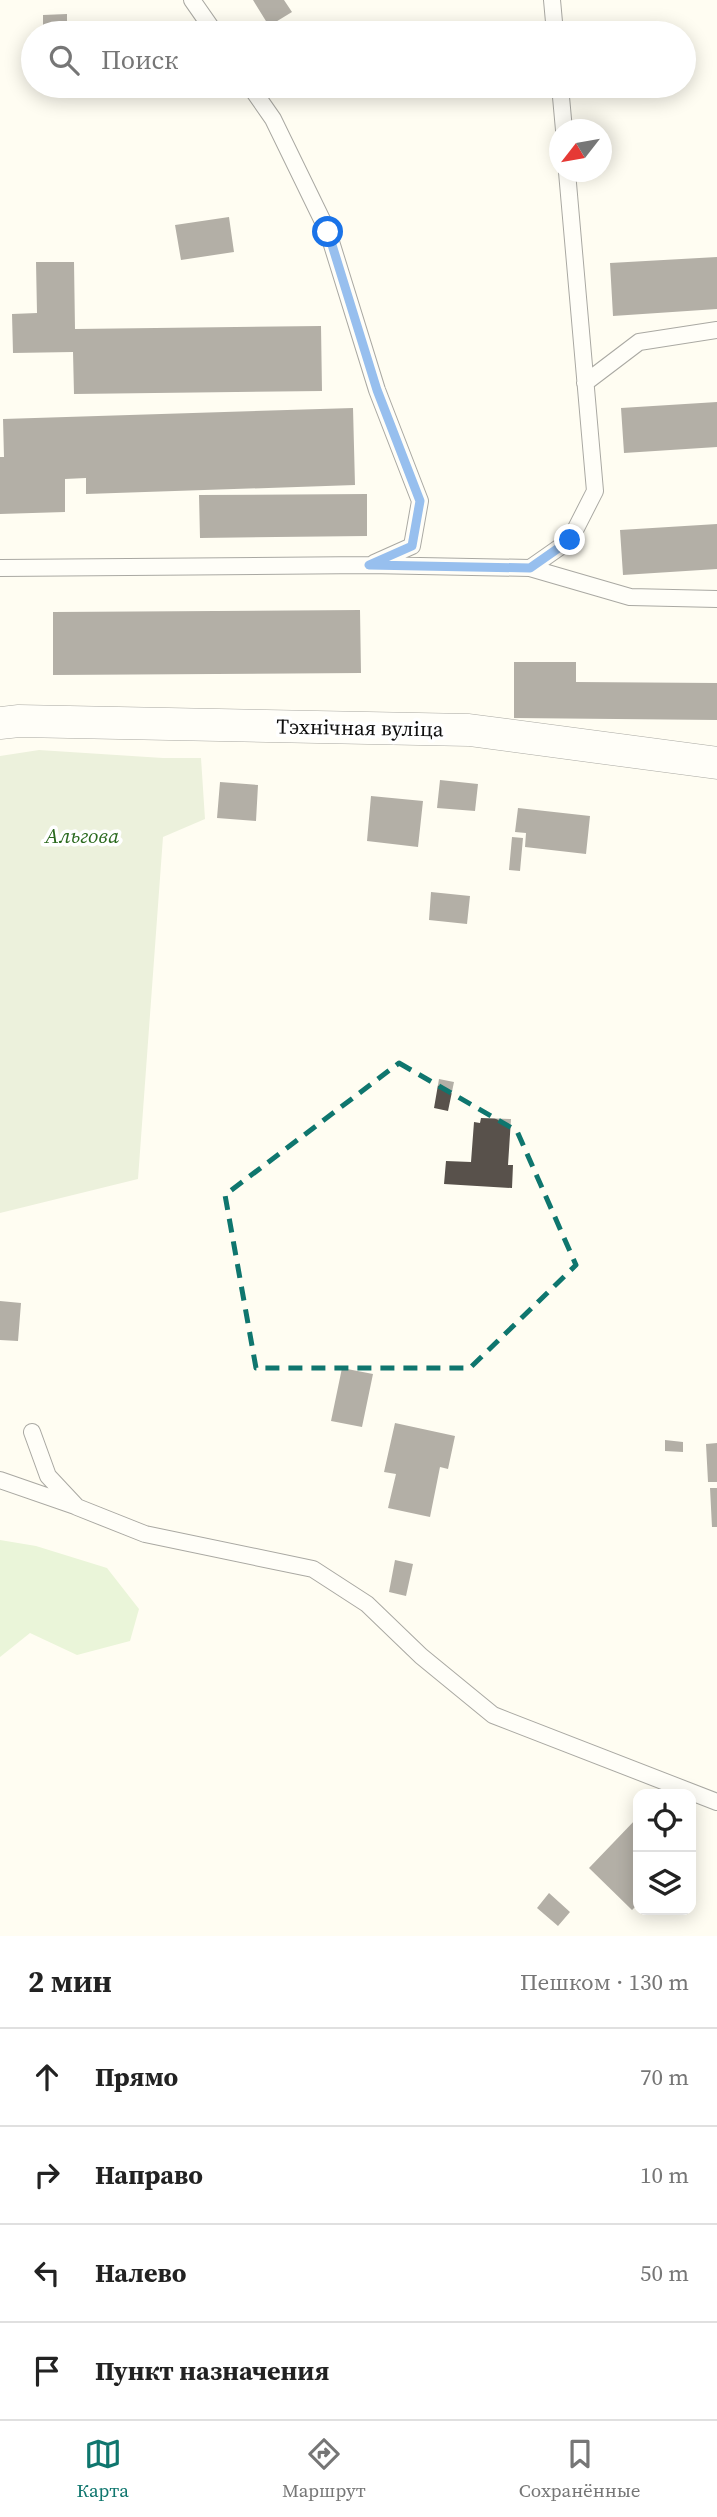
<!DOCTYPE html>
<html lang="ru">
<meta charset="utf-8">
<style>
body{margin:0;font-family:"Source Serif 4",serif;background:#f2f2f2;color:#222}
.controls{position:absolute;right:21px;bottom:21px;display:grid;overflow:hidden;border-radius:14px;box-shadow:0 4px 18px #0003}
.controls button{width:63px;height:63px;display:grid;place-items:center;padding:0;border:0;border-bottom:2px solid #e0e0e0;background:#fff;color:#222;font:35px sans-serif}
.compass{position:absolute;left:549px;top:119px;width:63px;height:63px;border-radius:50%;background:#fff;box-shadow:0 4px 18px #0003;rotate:239deg}
.stop{position:absolute;width:21px;height:21px;margin:-16px;border:5px solid #1a73e8;border-radius:50%;background:#fff}
.stop.end{background:#1a73e8;border-color:#fff;box-shadow:0 2px 7px #0008}
.list{margin:0;padding:0;list-style:none}
h2{display:flex;justify-content:space-between;align-items:center;height:91px;margin:0;padding:0 28px;font-size:30px}
h2 small{font-size:23px;font-weight:400;color:#767676}
.list li{display:grid;grid-template-columns:46px 1fr auto;gap:21px;align-items:center;box-sizing:border-box;height:98px;padding:0 28px;border-top:2px solid #e0e0e0}
.list b{display:block;font-size:26px;white-space:nowrap}
.list em{font-size:23px;font-style:normal;color:#767676}
.icon{flex:none;width:38px;height:38px;fill:none;stroke:currentColor;stroke-width:2;stroke-linecap:round;stroke-linejoin:round}
.map{position:relative;flex:none;width:717px;height:1936px;overflow:hidden}
.search{position:absolute;background:#fff;box-shadow:0 4px 18px #0003;left:21px;right:21px;top:21px;height:77px;display:flex;align-items:center;gap:18px;box-sizing:border-box;padding:0 24px;border-radius:38px;color:#767676;font-size:26px}
.sheet{height:483px;background:#fff}
nav{display:flex;justify-content:space-around;align-items:center;box-sizing:border-box;height:98px;border-top:2px solid #e0e0e0;background:#fff;font-size:19px;color:#767676}
nav a{display:grid;justify-items:center;gap:4px}
nav .on{color:#0f766e}
.map>svg:first-child{display:block}
.green{fill:#d1ebba}
.cemetery{fill:#d6e2c1}
.building{fill:#58514b}
.lines{fill:none;stroke-linecap:round;stroke-linejoin:round}
.service-casing{stroke:#424242;stroke-width:18}
.minor-casing{stroke:#424242;stroke-width:33}
.service{stroke:#fff;stroke-width:16}
.minor{stroke:#fff;stroke-width:32}
.route{stroke:#1a73e8;stroke-width:9}
.marked{fill:none;stroke:#0f766e;stroke-width:5;stroke-dasharray:14 9;stroke-linejoin:round}
.labels{text-anchor:middle;stroke-width:7;stroke-linejoin:round;paint-order:stroke}
.street-label{font-size:21px;fill:#0f0f0f;stroke:#fff}
.park-label{font-size:21px;font-style:italic;fill:#2a691d;stroke:#fff}
</style>
<div class="map">
<svg width="717" height="1936" viewBox="0 0 717 1936">
<rect width="100%" height="100%" fill="#fffdf2"/>
<!-- green -->
<path class="green" d="M0 1540 36 1546 107 1568 139 1609 130 1641 77 1655 30 1633 0 1657Z"/>
<!-- cemetery -->
<path class="cemetery" d="M39 750 163 758H201L205 819 163 837 138 1179 0 1213V756Z"/>
<!-- building -->
<path class="building" d="M253 0H284L292 12 269 26Z
M67 14V33H43V15Z
M229 217 234 252 181 260 175 225Z
M717 257V309L613 316 610 263Z
M36 262H74L75 329 321 326 322 391 74 394 73 352 13 353 12 314 37 313Z
M717 402V447L624 453 621 408Z
M353 408 355 485 86 494V478L65 479V512L0 514V457H4L3 419Z
M367 494V536L200 538 199 495Z
M717 524V569L623 575 620 530Z
M360 610 361 673 53 675V612Z
M514 662H576V682L717 683V720L514 718Z
M440 780 478 784 475 811 437 808Z
M220 782 258 785 256 821 217 818Z
M371 796 423 801 418 847 367 841Z
M518 808 590 816 586 854 525 847 526 833 515 832Z
M512 837 523 838 520 871 509 870Z
M431 892 470 896 467 924 429 920Z
M439 1079 454 1082 448 1111 434 1108Z
M481 1118 511 1119 508 1165H513L512 1188 444 1184 446 1161 471 1162 474 1122 480 1123Z
M0 1301 21 1303 18 1341 0 1340Z
M342 1368 373 1374 362 1427 331 1421Z
M395 1423 455 1436 448 1469 440 1467 430 1517 388 1508 396 1474 384 1472Z
M665 1440 683 1442V1452L665 1451Z
M717 1443V1482H708L706 1444Z
M710 1488H717V1527H712Z
M395 1560 413 1564 406 1596 389 1592Z
M637 1818 638 1904 632 1910 589 1868Z
M549 1893 570 1912 558 1926 537 1908Z"/>
<g class="lines">
<defs>
<path id="service" d="M192 0 215 33
M552 0 555 33
M250 86 273 119 328 232 377 390 420 501 412 546 374 563
M560 86 564 130
M585 383 639 342 717 330
M0 568 369 565 530 568 630 597 717 599
M530 568 570 540 595 491 567 172
M32 1432 48 1476 77 1507 145 1534 313 1569 367 1604 421 1656 493 1715 717 1802
M0 1480 75 1506"/>
<path id="minor" d="M0 723 19 721 469 730 717 763"/>
</defs>
<!-- service casing -->
<use href="#service" class="service-casing"/>
<!-- minor casing -->
<use href="#minor" class="minor-casing"/>
<!-- service -->
<use href="#service" class="service"/>
<!-- minor -->
<use href="#minor" class="minor"/>
</g>
<g class="lines">
<!-- route -->
<path class="route" d="M328 232 377 390 420 501 412 546 369 565 530 568 570 540"/>
</g>
<!-- marked area -->
<path d="M0 0H717V1936H0ZM399 1063 517 1131 576 1265 470 1368H256L225 1195Z" fill="#fffdf2" fill-opacity=".55" fill-rule="evenodd"/>
<path class="marked" d="M399 1063 517 1131 576 1265 470 1368H256L225 1195Z"/>
<g class="labels">
<!-- street labels -->
<g class="street-label">
<text transform="translate(360 728) rotate(1)" y="7">Тэхнічная вуліца</text>
</g>
<!-- park labels -->
<g class="park-label">
<text x="82" y="843">Альгова</text>
</g>
</g>
</svg>
<div class="controls">
<button><svg class="icon" aria-label="locate" viewBox="0 0 24 24"><circle cx="12" cy="12" r="6"/><path d="M12 2v4M12 18v4M2 12h4M18 12h4"/></svg></button>
<button><svg class="icon" aria-label="layers" viewBox="0 0 24 24"><path d="M12 4l9 5-9 5-9-5zM3 14l9 5 9-5"/></svg></button>
</div>
<svg class="compass" viewBox="-18 -18 36 36"><path d="M0-13l5 13h-10z" fill="#e53935"/><path d="M0 13l5-13h-10z" fill="#767676"/></svg>
<div class="stop" style="left:328px;top:232px"></div>
<div class="stop end" style="left:570px;top:540px"></div>
<div class="search"><svg class="icon" aria-label="search" viewBox="0 0 24 24"><circle cx="10" cy="10" r="6"/><path d="M15 15l6 6"/></svg>Поиск</div>
</div>
<section class="sheet">
<h2>2 мин<small>Пешком · 130 m</small></h2>
<ul class="list">
<li><svg class="icon" aria-label="ahead" viewBox="0 0 24 24"><path d="M12 20V5M6 11l6-6 6 6"/></svg><div><b>Прямо</b></div><em>70 m</em></li>
<li><svg class="icon" aria-label="right" viewBox="0 0 24 24"><path d="M7 20v-9h11M14 6l5 5-5 5"/></svg><div><b>Направо</b></div><em>10 m</em></li>
<li><svg class="icon" aria-label="left" viewBox="0 0 24 24"><path d="M17 20v-9H6M10 6l-5 5 5 5"/></svg><div><b>Налево</b></div><em>50 m</em></li>
<li><svg class="icon" aria-label="arrive" viewBox="0 0 24 24"><path d="M6 21V4h12l-3 4 3 4H6"/></svg><div><b>Пункт назначения</b></div></li>
</ul>
</section>
<nav>
<a class="on"><svg class="icon" aria-label="map" viewBox="0 0 24 24"><path d="M3 6l6-2 6 2 6-2v14l-6 2-6-2-6 2zM9 4v14M15 6v14"/></svg>Карта</a>
<a><svg class="icon" aria-label="directions" viewBox="0 0 24 24"><path d="M12 3l9 9-9 9-9-9zM9 14v-3h6M13 9l2 2-2 2"/></svg>Маршрут</a>
<a><svg class="icon" aria-label="saved" viewBox="0 0 24 24"><path d="M7 4h10v16l-5-4-5 4z"/></svg>Сохранённые</a>
</nav>
